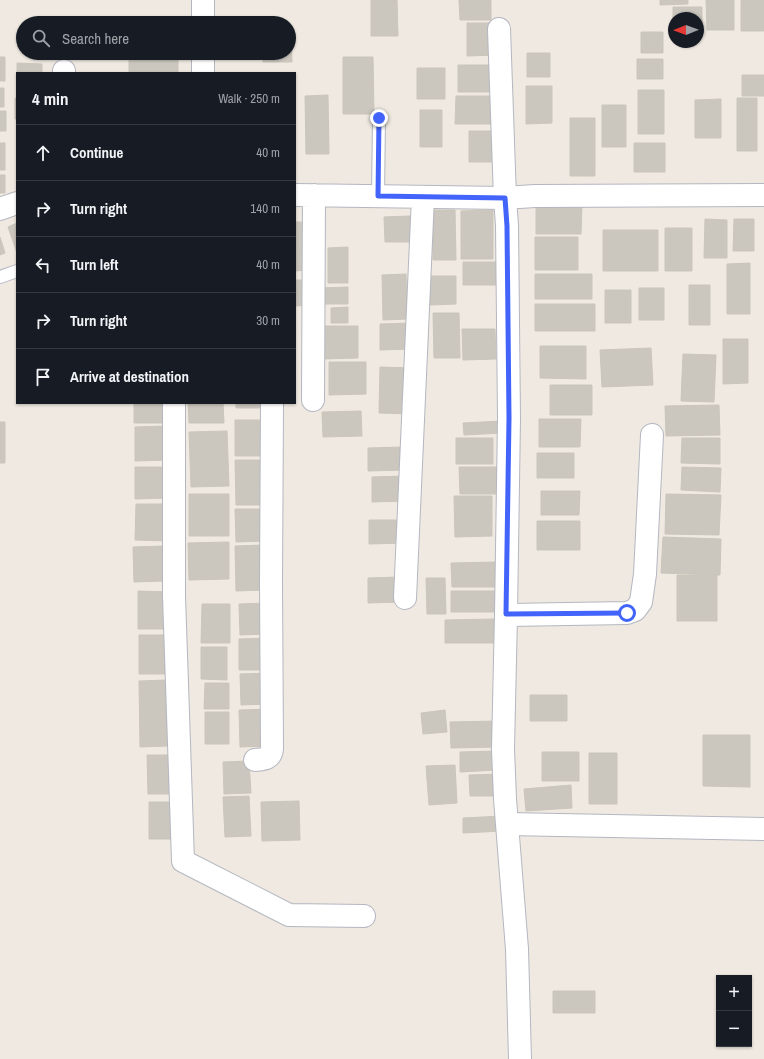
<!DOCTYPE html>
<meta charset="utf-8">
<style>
body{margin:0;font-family:"Archivo Narrow",sans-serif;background:#20242c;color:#f1f3f6}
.controls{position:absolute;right:12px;bottom:12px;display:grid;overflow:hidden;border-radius:0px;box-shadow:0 1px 3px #0004}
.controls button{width:36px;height:36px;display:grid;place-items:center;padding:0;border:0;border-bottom:1px solid #363941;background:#171b24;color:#f1f3f6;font:20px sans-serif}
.compass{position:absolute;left:668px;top:12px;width:36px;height:36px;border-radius:50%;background:#171b24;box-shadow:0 1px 3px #0004;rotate:269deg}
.stop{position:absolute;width:12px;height:12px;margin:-9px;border:3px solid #4264fb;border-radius:50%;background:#fff}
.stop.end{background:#4264fb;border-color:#fff;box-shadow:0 1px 4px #0008}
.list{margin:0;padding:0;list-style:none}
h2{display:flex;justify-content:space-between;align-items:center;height:52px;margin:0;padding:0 16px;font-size:17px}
h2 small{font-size:13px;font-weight:400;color:#9ea1a6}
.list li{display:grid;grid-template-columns:26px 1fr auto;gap:12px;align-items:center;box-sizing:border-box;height:56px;padding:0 16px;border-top:1px solid #363941}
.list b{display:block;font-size:15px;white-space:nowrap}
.list em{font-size:13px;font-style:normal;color:#9ea1a6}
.icon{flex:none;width:22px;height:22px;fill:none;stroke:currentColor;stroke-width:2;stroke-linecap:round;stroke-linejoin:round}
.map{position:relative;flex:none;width:764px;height:1059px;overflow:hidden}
.search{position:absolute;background:#171b24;box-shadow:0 1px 3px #0004;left:16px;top:16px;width:280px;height:44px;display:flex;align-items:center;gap:10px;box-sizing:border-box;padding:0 14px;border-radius:22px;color:#9ea1a6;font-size:15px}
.panel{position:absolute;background:#171b24;box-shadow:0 1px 3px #0004;left:16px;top:72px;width:280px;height:332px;border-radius:0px}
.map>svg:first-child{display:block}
.building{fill:#cbc7bf;stroke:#cbc5ba}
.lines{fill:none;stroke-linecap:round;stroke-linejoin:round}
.service-casing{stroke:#b4b7c1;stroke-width:14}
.minor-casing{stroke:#b4b7c1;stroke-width:24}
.tertiary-casing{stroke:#b4b7c1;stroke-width:24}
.service{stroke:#fff;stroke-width:12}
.minor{stroke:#fff;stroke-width:22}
.tertiary{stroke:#fff;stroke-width:22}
.route{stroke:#4264fb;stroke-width:5}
</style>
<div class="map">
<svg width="764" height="1059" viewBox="0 0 764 1059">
<rect width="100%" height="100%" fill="#efe9e1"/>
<!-- building -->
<path class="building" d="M371 0H397L398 36H371Z
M459 0H491V20H460Z
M660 0H688V4L660 5Z
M706 0H734V30H707Z
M741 0H764V31H741Z
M673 7H702V30H698V18H674V30H673Z
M467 23H496V55L467 56Z
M289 32H291L292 62H263V53H289Z
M641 32H663V53H641Z
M129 53H178V73H129Z
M527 53H550V77H527Z
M0 57H5V81H0Z
M343 57H373L374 114H343Z
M637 59H663V79H637Z
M17 63 42 64V73H17V93Z
M458 65H495L496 92H458Z
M417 68H445V99H417Z
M742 75H764V96H742Z
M526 86H552V123L526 124Z
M0 88H4V107H0Z
M638 90H664V134H638Z
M328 95 329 154H306L305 96Z
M456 96H492V124H455Z
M15 98H17V119H15Z
M737 98H757V151H737Z
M721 99V138H695V100Z
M602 105H626V147H602Z
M420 110H442V147H420Z
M0 111H6V131H0Z
M570 118H595V176H570Z
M469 131H496V162H469Z
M0 143H5V170H0Z
M634 143H665V172H634Z
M0 175H5V193H0Z
M536 203H582L581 234H536Z
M433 210H455L456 260H433Z
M493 210V259H461V211Z
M410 216V242H385L384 217Z
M705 219 727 220V258H704Z
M734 219H754V251H733Z
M295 222H309L310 270 295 271Z
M17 223V253L8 227Z
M665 228H692V271H665Z
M603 230H658V271H603Z
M0 237 5 253 0 255Z
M535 237H578V270H535Z
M348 247V283H328V248Z
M463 262H497V285H463Z
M750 263V314H727V264Z
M406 274 407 319 383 320 382 275Z
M535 274H592V299H535Z
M430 276H456V304L430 305Z
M295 280H310V305L295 306Z
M689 285H710V325H689Z
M348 287V304H320V288Z
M639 288H664V320H639Z
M605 290H631V323H605Z
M535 304H595V331H535Z
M348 307V323H331V308Z
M433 313H459L460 358H434Z
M411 323V349L380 350V324Z
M322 326H358V358L322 359Z
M462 329H495L496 359 463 360Z
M723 339H748V383L723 384Z
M540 346H586V379L540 378Z
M651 348 653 385 602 387 600 350Z
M683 354 716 355 714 402 681 401Z
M329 362H366V394L329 395Z
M380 367 412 368 411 414 379 413Z
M550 385H592V415H550Z
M134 403H167V423H134Z
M188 403H223L224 423H189Z
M236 403H261V408H236Z
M719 405 720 435 666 436 665 406Z
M361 411 362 436 323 437 322 412Z
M539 419H581L580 447H539Z
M235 420H265L264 456H235Z
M502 421 503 433 464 435 463 423Z
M0 422H5V463H0Z
M167 426 168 460 135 461V427Z
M227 431 229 486 191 487 189 432Z
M456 438H493V464H456Z
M682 438H720V464L681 463Z
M404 447V470L368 471V448Z
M537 453H574V478H537Z
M235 460H265V505H236Z
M135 467H168L169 498 135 499Z
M459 467H500L501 494H460Z
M682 467 721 468 720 492 681 490Z
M405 476V501L372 502V477Z
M541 491H580L579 515H541Z
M189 494H229V536H189Z
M666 494 721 495 719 535 665 534Z
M454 496H492V536L455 537Z
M136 504H168V541L135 540Z
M235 509H264L265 541 236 542Z
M369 520H404V543L369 544Z
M537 521H580V550H537Z
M663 537 721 539 720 575 661 573Z
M229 542V579L189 580 188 543Z
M264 545 265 590 236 591 235 546Z
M163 546 164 581 134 582 133 547Z
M498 562V587H452L451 563Z
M677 575H717V621H677Z
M400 577V602L368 603V578Z
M426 578H445L446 614H427Z
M138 591 169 592V629H138Z
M451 591H497L498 612H451Z
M266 603 267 634 240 635 239 604Z
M202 604H230V643H201Z
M495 619V643H445V620Z
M139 635H169V674H139Z
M268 638V670H239V639Z
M201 647H227V680L201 679Z
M268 673 269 704 241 705 240 674Z
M167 680 168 746 140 747 139 681Z
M205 683H229V709H204Z
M530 695H567V721H530Z
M269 709 270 746 240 747 239 710Z
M445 710 447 732 423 734 421 713Z
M205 712H229V744H205Z
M497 721 498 747 451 748 450 722Z
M703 735H750V787L703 786Z
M497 751 498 770 460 772V752Z
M542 752H579V781H542Z
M589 753H617V804H589Z
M147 755H173L174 794H148Z
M249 761 251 793 224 794 223 762Z
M455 765 457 803 429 805 426 766Z
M502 774V796H470L469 775Z
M571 785 572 808 526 811 524 789Z
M249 796 251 836 225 837 223 797Z
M299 801 300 840 262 841 261 802Z
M149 802H176V839H149Z
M503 816V831L463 833V818Z
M553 991H595V1013H553Z"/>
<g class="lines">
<defs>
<path id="service" d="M378 196 379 118
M0 277 17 271"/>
<path id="minor" d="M203 23V0
M64 71V73
M203 73V53
M295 195 505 198 499 29
M0 209 17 203
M313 400 314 195
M174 403V596L183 861 289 915 364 916
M405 598 423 197
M506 615 627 613 635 610 641 602 645 574 652 435
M255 760C264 759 271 759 272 749L271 583 272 403
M508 824 764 829"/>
<path id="tertiary" d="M520 1059 517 949 505 799 503 749 506 615 509 418 507 225 505 198 535 196 764 195"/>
</defs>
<!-- service casing -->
<use href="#service" class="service-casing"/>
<!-- minor casing -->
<use href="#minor" class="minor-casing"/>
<!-- tertiary casing -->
<use href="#tertiary" class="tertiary-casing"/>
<!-- service -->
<use href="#service" class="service"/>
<!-- minor -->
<use href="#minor" class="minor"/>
<!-- tertiary -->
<use href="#tertiary" class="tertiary"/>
</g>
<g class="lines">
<!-- route -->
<path class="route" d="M379 118 378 196 505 198 507 226 509 418 506 614 627 613"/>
</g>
</svg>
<div class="controls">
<button>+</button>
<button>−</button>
</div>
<svg class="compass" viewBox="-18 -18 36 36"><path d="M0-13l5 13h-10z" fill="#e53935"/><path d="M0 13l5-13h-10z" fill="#9ea1a6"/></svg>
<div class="stop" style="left:627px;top:613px"></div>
<div class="stop end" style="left:379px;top:118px"></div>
<div class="search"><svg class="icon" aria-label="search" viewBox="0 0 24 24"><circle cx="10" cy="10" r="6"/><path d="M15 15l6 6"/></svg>Search here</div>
<section class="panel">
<h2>4 min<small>Walk · 250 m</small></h2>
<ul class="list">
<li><svg class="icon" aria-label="ahead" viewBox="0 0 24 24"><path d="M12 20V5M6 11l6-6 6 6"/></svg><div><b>Continue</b></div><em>40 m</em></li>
<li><svg class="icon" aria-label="right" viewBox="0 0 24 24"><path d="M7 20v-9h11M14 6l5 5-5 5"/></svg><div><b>Turn right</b></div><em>140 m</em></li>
<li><svg class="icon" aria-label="left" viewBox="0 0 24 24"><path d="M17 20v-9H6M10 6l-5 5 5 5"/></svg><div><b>Turn left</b></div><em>40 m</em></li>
<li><svg class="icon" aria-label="right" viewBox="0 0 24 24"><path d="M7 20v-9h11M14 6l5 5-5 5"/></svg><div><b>Turn right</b></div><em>30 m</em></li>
<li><svg class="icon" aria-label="arrive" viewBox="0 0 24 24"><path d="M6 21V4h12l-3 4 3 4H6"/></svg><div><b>Arrive at destination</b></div></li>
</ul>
</section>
</div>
